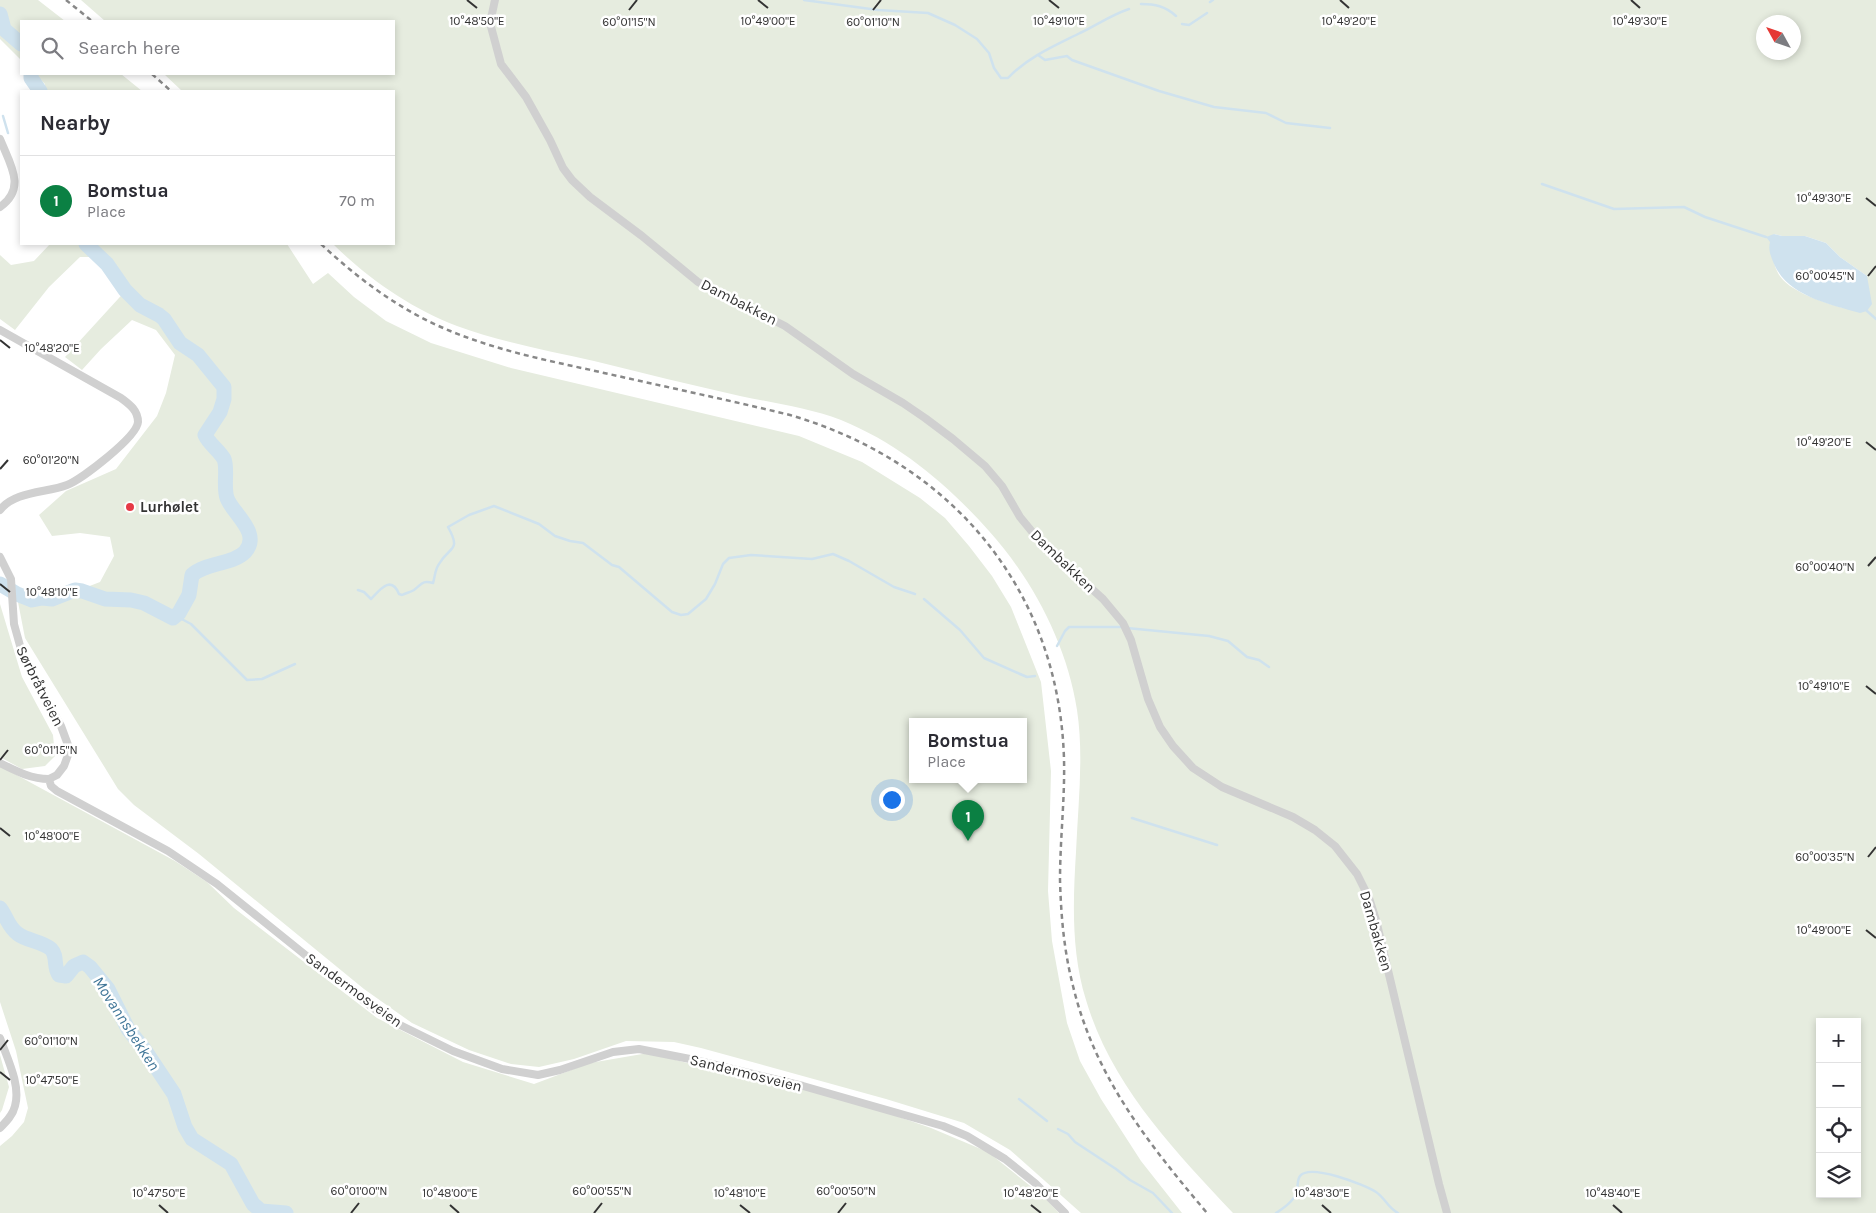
<!DOCTYPE html>
<meta charset="utf-8">
<style>
body{margin:0;font-family:Karla,sans-serif;background:#f2f2f3;color:#2b2b33}
.controls{position:absolute;right:15px;bottom:15px;display:grid;overflow:hidden;border-radius:0px;box-shadow:0 2px 8px #0003}
.controls button{width:45px;height:45px;display:grid;place-items:center;padding:0;border:0;border-bottom:1px solid #e1e1e2;background:#fff;color:#2b2b33;font:25px sans-serif}
.compass{position:absolute;left:1756px;top:15px;width:45px;height:45px;border-radius:50%;background:#fff;box-shadow:0 2px 8px #0003;rotate:310deg}
.you{position:absolute;left:891px;top:799px;width:18px;height:18px;margin:-12px;border:4px solid #fff;border-radius:50%;background:#1a73e8;box-shadow:0 0 0 8px #1a73e833}
.badge{display:grid;place-items:center;width:32px;height:32px;border-radius:50%;background:#0b8043;color:#fff;font-size:16px;font-weight:700}
.pin{position:absolute;translate:-50% -41px;filter:drop-shadow(0 1px 2px #0008)}
.pin::after{content:'';position:absolute;top:26px;width:18px;height:15px;background:inherit;clip-path:polygon(0 0,100% 0,50% 100%)}
.popup{position:absolute;left:909px;top:718px;width:118px;height:65px;box-sizing:border-box;display:grid;place-content:center;border-radius:0px;background:#fff;filter:drop-shadow(0 1px 4px #0005);font-size:16px;white-space:nowrap;color:#7c7c81}
.popup b{font-size:19px;color:#2b2b33}
.popup::after{content:'';position:absolute;left:50%;top:100%;margin-left:-10px;border:10px solid transparent;border-top-color:#fff}
.list{margin:0;padding:0;list-style:none}
h2{display:flex;justify-content:space-between;align-items:center;height:65px;margin:0;padding:0 20px;font-size:21px}
h2 small{font-size:16px;font-weight:400;color:#7c7c81}
.list li{display:grid;grid-template-columns:32px 1fr auto;gap:15px;align-items:center;box-sizing:border-box;height:90px;padding:0 20px;border-top:1px solid #e1e1e2}
.list b{display:block;font-size:19px;white-space:nowrap}
.list p{margin:0;font-size:16px;white-space:nowrap;color:#7c7c81}
.list em{font-size:16px;font-style:normal;color:#7c7c81}
.icon{flex:none;width:28px;height:28px;fill:none;stroke:currentColor;stroke-width:2;stroke-linecap:round;stroke-linejoin:round}
.map{position:relative;flex:none;width:1876px;height:1213px;overflow:hidden}
.search{position:absolute;background:#fff;box-shadow:0 2px 8px #0003;left:20px;top:20px;width:375px;height:55px;display:flex;align-items:center;gap:12px;box-sizing:border-box;padding:0 18px;border-radius:0px;color:#7c7c81;font-size:19px}
.panel{position:absolute;background:#fff;box-shadow:0 2px 8px #0003;left:20px;top:90px;width:375px;height:155px;border-radius:0px}
.map>svg:first-child{display:block}
.green{fill:#e6ecdf;fill-rule:evenodd}
.water{fill:#cfe2ee}
.lines{fill:none;stroke-linecap:round;stroke-linejoin:round}
.stream{stroke:#cfe2ee;stroke-width:2.5}
.river{stroke:#cfe2ee;stroke-width:15}
.minor{stroke:#d0d0d0;stroke-width:8}
.rail{stroke:#888;stroke-width:2.5;stroke-dasharray:5 4;stroke-linecap:butt}
.ticks{fill:none;stroke:#333;stroke-width:2}
.poi-dot{fill:#e63946;stroke:#fff;stroke-width:2}
.labels{text-anchor:middle;stroke-width:5;stroke-linejoin:round;paint-order:stroke}
.street-label{font-size:15px;fill:#333;stroke:#fff}
.poi-label{font-size:15px;font-weight:bold;fill:#333;stroke:#fff;text-anchor:start}
.water-label{font-size:16px;font-style:italic;fill:#3f7597;stroke:#fff}
.ticks-label{font-size:12px;text-anchor:middle;fill:#333;stroke:#fff;stroke-width:5;stroke-linejoin:round;paint-order:stroke}
</style>
<div class="map">
<svg width="1876" height="1213" viewBox="0 0 1876 1213">
<rect width="100%" height="100%" fill="#fff"/>
<!-- green -->
<path class="green" d="M0 0H38L65 21H21V60L0 39Z
M81 0H1876V1213H1233C1174 1150 1111 1085 1086 1000 1071 952 1073 901 1076 852 1078 805 1084 756 1077 710 1067 645 1033 580 989 531 948 485 900 444 841 420 809 408 774 403 740 396 691 385 643 373 594 361 549 351 501 342 457 326 412 309 367 278 333 244H394V91H182L164 74H394V21H105ZM1764 22H1794V52H1764ZM1774 234 1782 236H1805L1826 243 1840 257 1867 276 1843 308C1824 302 1788 292 1778 273 1773 264 1772 251 1770 242ZM1820 1022H1857V1194H1820Z
M35 74H121L142 91H43L45 84Z
M50 244H287L313 284 328 273 354 297 386 321 431 343 511 368 799 436 862 462 920 498 945 518 969 546 992 576 1011 607 1041 682 1051 771 1048 891 1052 941 1067 1023 1080 1061 1101 1099 1141 1161 1182 1213H1081L1010 1150 964 1123 886 1099 701 1048 674 1042 626 1041 574 1059 539 1067 511 1064 469 1050 412 1023 364 989 199 854 134 805 118 789 25 638 18 602 32 591 61 597 100 582 114 556 110 537 80 533 52 536 39 515 66 491 116 469 157 416 166 393 175 355 156 330 132 320 101 349 82 370 65 357 129 287 93 257H80L49 287 15 330 0 319V255L11 265 34 261ZM913 722H1023V780H913Z
M0 604 22 677 53 735 55 756 45 766 22 769 0 757Z
M0 766 175 861 207 882 234 908 377 1018 463 1062 534 1084 590 1063 648 1053 774 1085 832 1094 931 1128 988 1152 1044 1197 1059 1213H0V1146L12 1136 24 1122 28 1108 16 1051 0 1002Z
M0 1055 9 1087 2 1110 0 1113Z"/>
<!-- water -->
<path class="water" d="M1774 234 1782 236H1805L1826 243 1840 257 1867 276 1872 304 1867 311 1860 313C1829 304 1788 296 1774 264 1771 257 1768 250 1770 242L1766 237Z"/>
<g class="lines">
<!-- stream -->
<path class="stream" d="M804 0 878 10 928 13 955 25 977 39 989 53 994 68 1001 78H1008C1028 57 1054 46 1080 33 1097 25 1111 15 1129 9
M1210 2 1213 0
M1141 4C1155 4 1165 6 1176 16
M1182 24 1189 25 1207 13
M1038 55 1045 60 1067 56 1072 60 1159 91 1214 107 1266 113 1286 123 1330 128
M3 116 8 133
M1542 184 1614 209 1684 207 1705 217 1766 237
M1867 311 1876 319
M358 590 364 592 371 599C379 591 391 574 399 594L402 595C406 593 411 592 414 590 422 584 422 580 433 583 435 577 435 569 439 564 449 546 462 552 448 527L469 515 494 506 539 524 555 536 570 541 583 543 612 565 619 567 672 612 681 615 688 614 706 599 715 584 723 564 729 558 751 555 812 559 833 554 849 561 894 587 915 594
M924 599 960 630 984 658 1020 674 1027 677 1035 676
M176 616 191 624 247 680 262 679 295 664
M1127 628 1209 636 1228 641 1247 657 1259 660 1269 667
M1057 646 1065 631 1069 627H1122
M1132 818 1217 845
M1019 1099 1047 1121
M1058 1129 1068 1134 1075 1142 1116 1169 1130 1180 1153 1193 1172 1213
M1276 1213C1284 1208 1295 1200 1297 1191 1298 1186 1297 1180 1300 1176 1310 1163 1365 1185 1376 1192 1385 1198 1388 1208 1398 1213"/>
<!-- river -->
<path class="river" d="M0 14 4 29 21 44
M31 74V78L40 91
M0 584 17 594 32 600 42 598 52 599 75 590 82 591 105 599 131 600 144 603 173 618 179 613 189 595 192 575C207 562 232 565 245 552 262 533 232 513 227 498 223 487 228 468 224 459 219 450 209 444 205 435L220 412 224 399V387L198 355 180 343 164 319 159 315 140 305 125 290 107 264 86 244
M0 908C7 917 8 927 18 934 27 941 42 941 51 949 58 956 53 967 59 975L66 976 74 966 83 962 90 967 108 989 128 1029 144 1049 174 1094 185 1127 192 1139 231 1164 253 1204 261 1211 286 1213"/>
<!-- minor -->
<path class="minor" d="M495 0 490 23 501 64 526 97 550 140 563 168 572 180 590 197 642 236 698 282 785 326 853 374 903 403 925 418 953 439 985 466 1002 486 1020 517 1043 545 1103 599 1123 623 1131 640 1148 699 1160 727 1173 746 1193 768 1222 787 1293 817 1315 830 1335 846 1357 874 1369 898 1376 920 1439 1184 1447 1213
M0 139C10 164 27 188 0 207
M0 330 121 398C129 404 138 410 138 422 137 437 82 479 67 485 46 493 15 491 0 510
M0 557 11 579 14 624 24 660 61 726 68 745V755L64 766 57 775 49 779
M0 763C16 771 31 779 49 779
M49 779 51 786 57 791 168 851 217 884 324 970 376 1010 398 1024 453 1051 502 1069 538 1075 560 1070 613 1052 639 1049 695 1060 803 1086 943 1126 967 1136 1005 1159 1035 1183 1065 1213
M0 1038C7 1058 21 1085 15 1106 13 1115 6 1122 0 1128"/>
<!-- rail -->
<path class="rail" d="M66 0 92 21
M152 74 171 91
M321 244C353 274 388 301 428 321 479 346 535 358 591 370 657 385 724 399 790 415 951 462 1059 589 1064 759 1065 799 1060 839 1060 880 1061 916 1064 951 1073 986 1095 1077 1148 1143 1207 1213"/>
</g>
<!-- ticks -->
<path class="ticks" d="M467 0 477 8M758 0 768 8M1049 0 1059 8M1340 0 1349 8M1631 0 1640 8M629 10 637 0M873 10 881 0M1866 198 1876 206M1868 276 1876 266M0 340 10 348M1866 442 1876 450M0 469 8 460M1868 566 1876 557M0 584 10 592M1866 686 1876 694M0 760 8 750M0 828 10 836M1868 857 1876 847M1866 930 1876 938M0 1050 8 1040M0 1072 10 1080M159 1205 168 1213M450 1205 459 1213M740 1205 750 1213M1031 1205 1041 1213M1322 1205 1331 1213M1613 1205 1622 1213M351 1213 359 1203M594 1213 602 1203M838 1213 846 1203"/>
<!-- markers -->
<circle class="poi-dot" cx="130" cy="507" r="5"/>
<g class="labels">
<!-- street labels -->
<g class="street-label">
<text transform="translate(739 302) rotate(27)" y="5">Dambakken</text>
<text transform="translate(1063 561) rotate(44)" y="5">Dambakken</text>
<text transform="translate(40 686) rotate(63)" y="5">Sørbråtveien</text>
<text transform="translate(1376 931) rotate(74)" y="5">Dambakken</text>
<text transform="translate(354 990) rotate(36)" y="5">Sandermosveien</text>
<text transform="translate(746 1073) rotate(14)" y="5">Sandermosveien</text>
</g>
<!-- poi labels -->
<g class="poi-label">
<text x="140" y="512">Lurhølet</text>
</g>
<!-- water labels -->
<g class="water-label">
<text transform="translate(127 1023) rotate(57)" y="6">Movannsbekken</text>
</g>
</g>
<g class="ticks-label">
<text x="477" y="25">10°48'50"E</text>
<text x="768" y="25">10°49'00"E</text>
<text x="1059" y="25">10°49'10"E</text>
<text x="1349" y="25">10°49'20"E</text>
<text x="1640" y="25">10°49'30"E</text>
<text x="629" y="26">60°01'15"N</text>
<text x="873" y="26">60°01'10"N</text>
<text x="1824" y="202">10°49'30"E</text>
<text x="1825" y="280">60°00'45"N</text>
<text x="52" y="352">10°48'20"E</text>
<text x="1824" y="446">10°49'20"E</text>
<text x="51" y="464">60°01'20"N</text>
<text x="1825" y="571">60°00'40"N</text>
<text x="52" y="596">10°48'10"E</text>
<text x="1824" y="690">10°49'10"E</text>
<text x="51" y="754">60°01'15"N</text>
<text x="52" y="840">10°48'00"E</text>
<text x="1825" y="861">60°00'35"N</text>
<text x="1824" y="934">10°49'00"E</text>
<text x="51" y="1045">60°01'10"N</text>
<text x="52" y="1084">10°47'50"E</text>
<text x="359" y="1195">60°01'00"N</text>
<text x="602" y="1195">60°00'55"N</text>
<text x="846" y="1195">60°00'50"N</text>
<text x="159" y="1197">10°47'50"E</text>
<text x="450" y="1197">10°48'00"E</text>
<text x="740" y="1197">10°48'10"E</text>
<text x="1031" y="1197">10°48'20"E</text>
<text x="1322" y="1197">10°48'30"E</text>
<text x="1613" y="1197">10°48'40"E</text>
</g>
</svg>
<div class="controls">
<button>+</button>
<button>−</button>
<button><svg class="icon" aria-label="locate" viewBox="0 0 24 24"><circle cx="12" cy="12" r="6"/><path d="M12 2v4M12 18v4M2 12h4M18 12h4"/></svg></button>
<button><svg class="icon" aria-label="layers" viewBox="0 0 24 24"><path d="M12 4l9 5-9 5-9-5zM3 14l9 5 9-5"/></svg></button>
</div>
<svg class="compass" viewBox="-18 -18 36 36"><path d="M0-13l5 13h-10z" fill="#e53935"/><path d="M0 13l5-13h-10z" fill="#7c7c81"/></svg>
<div class="you"></div>
<div class="pin badge" style="left:968px;top:841px">1</div>
<div class="popup"><b>Bomstua</b>Place</div>
<div class="search"><svg class="icon" aria-label="search" viewBox="0 0 24 24"><circle cx="10" cy="10" r="6"/><path d="M15 15l6 6"/></svg>Search here</div>
<section class="panel">
<h2>Nearby<small></small></h2>
<ul class="list">
<li><span class="badge">1</span><div><b>Bomstua</b><p>Place</p></div><em>70 m</em></li>
</ul>
</section>
</div>
